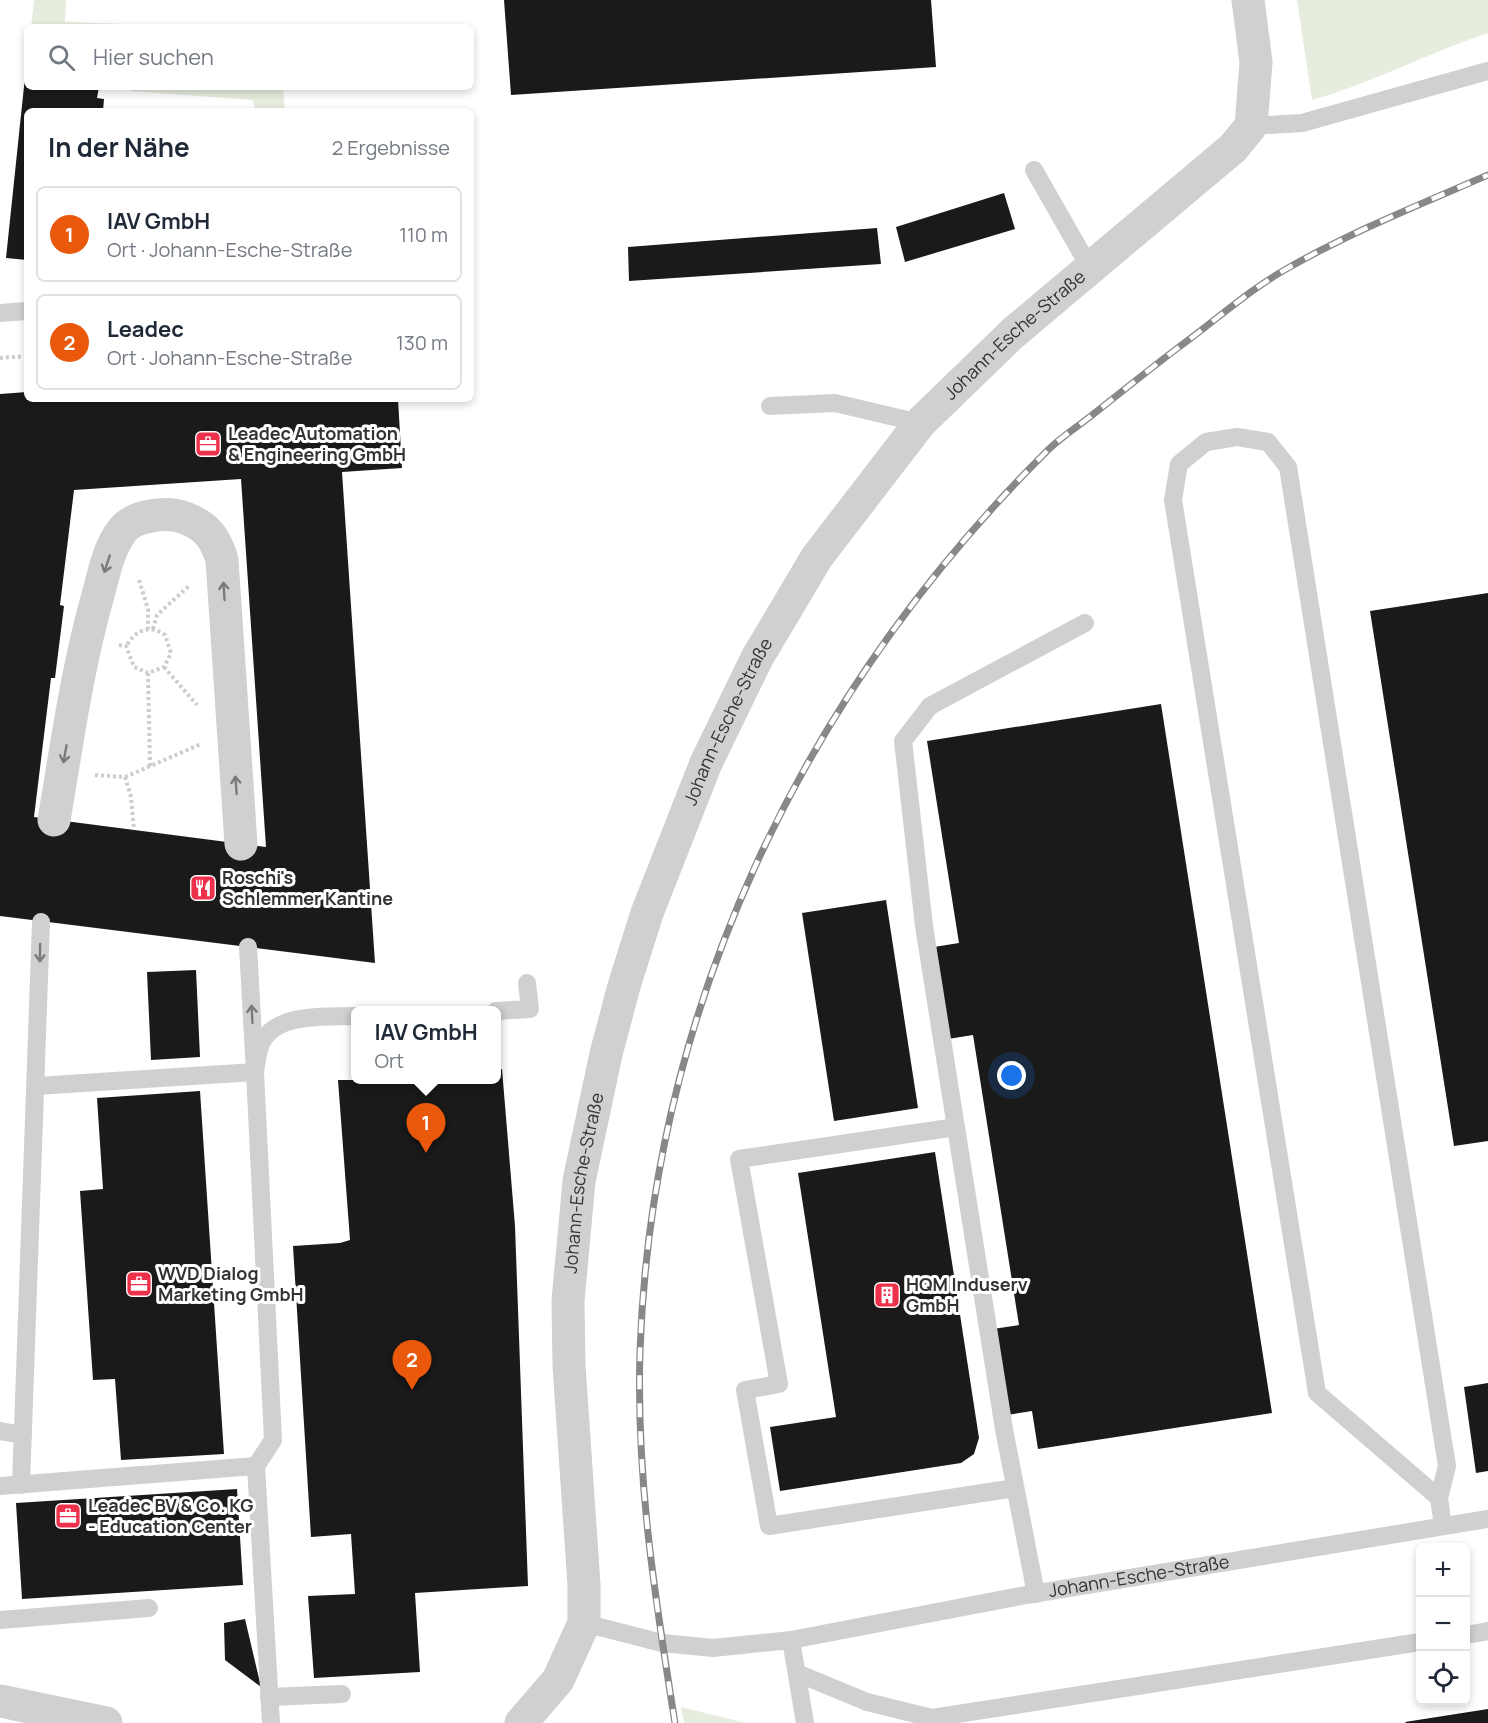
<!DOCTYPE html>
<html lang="de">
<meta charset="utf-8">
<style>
body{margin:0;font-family:Manrope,sans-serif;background:#f6f6f7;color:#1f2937}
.controls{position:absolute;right:18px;bottom:18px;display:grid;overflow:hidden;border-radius:9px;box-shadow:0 3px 9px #0003}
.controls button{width:54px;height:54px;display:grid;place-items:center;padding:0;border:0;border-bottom:2px solid #e0e1e3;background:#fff;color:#1f2937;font:30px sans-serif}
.you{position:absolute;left:1012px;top:1076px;width:21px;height:21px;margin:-15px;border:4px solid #fff;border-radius:50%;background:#1a73e8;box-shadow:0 0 0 9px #1a73e833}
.badge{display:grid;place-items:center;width:39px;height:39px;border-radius:50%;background:#ea580c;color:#fff;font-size:20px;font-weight:700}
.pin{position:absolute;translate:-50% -50px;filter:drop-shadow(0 2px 3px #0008)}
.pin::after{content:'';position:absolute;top:32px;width:21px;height:18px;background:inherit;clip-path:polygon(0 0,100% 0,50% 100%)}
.popup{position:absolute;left:351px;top:1006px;width:150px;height:78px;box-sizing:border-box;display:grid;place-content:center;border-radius:9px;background:#fff;filter:drop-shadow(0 2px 4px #0005);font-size:20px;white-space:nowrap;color:#747a83}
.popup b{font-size:22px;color:#1f2937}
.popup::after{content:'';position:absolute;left:50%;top:100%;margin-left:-12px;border:12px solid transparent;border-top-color:#fff}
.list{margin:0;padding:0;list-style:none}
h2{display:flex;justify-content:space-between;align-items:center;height:78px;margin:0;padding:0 24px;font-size:26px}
h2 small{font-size:20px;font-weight:400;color:#747a83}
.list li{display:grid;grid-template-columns:39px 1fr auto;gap:18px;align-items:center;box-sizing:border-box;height:96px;margin:0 12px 12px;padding:0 12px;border:2px solid #e0e1e3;border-radius:9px}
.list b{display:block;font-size:22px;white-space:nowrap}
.list p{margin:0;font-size:20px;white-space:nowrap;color:#747a83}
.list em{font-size:20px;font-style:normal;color:#747a83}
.icon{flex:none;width:33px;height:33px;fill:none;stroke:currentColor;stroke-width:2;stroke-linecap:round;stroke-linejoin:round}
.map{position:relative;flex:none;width:1488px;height:1723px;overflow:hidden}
.search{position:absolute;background:#fff;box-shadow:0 3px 9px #0003;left:24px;top:24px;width:450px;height:66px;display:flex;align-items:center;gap:15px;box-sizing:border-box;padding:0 21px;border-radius:9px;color:#747a83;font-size:22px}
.panel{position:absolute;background:#fff;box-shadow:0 3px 9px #0003;left:24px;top:108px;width:450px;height:294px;border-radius:9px}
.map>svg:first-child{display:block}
.green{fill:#e6ecde}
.building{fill:#1a1a1a;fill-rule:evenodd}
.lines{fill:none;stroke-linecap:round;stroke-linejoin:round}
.path{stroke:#cdcdcd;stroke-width:4;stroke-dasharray:3 3;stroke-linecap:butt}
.lane{stroke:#d0d0d0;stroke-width:18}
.street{stroke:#d0d0d0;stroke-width:33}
.rail-casing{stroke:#888;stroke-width:7}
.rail{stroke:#fff;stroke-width:4.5;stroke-dasharray:14;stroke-linecap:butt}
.oneway{stroke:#7a7a7a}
.labels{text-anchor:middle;stroke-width:6;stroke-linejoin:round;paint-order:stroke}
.street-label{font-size:18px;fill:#333;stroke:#fff}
.poi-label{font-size:18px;font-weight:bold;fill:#333;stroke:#fff;text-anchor:start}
</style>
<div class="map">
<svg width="1488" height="1723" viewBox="0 0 1488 1723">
<rect width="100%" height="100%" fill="#fff"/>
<!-- green -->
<path class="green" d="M34 0H66L65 22 221 27H31Z
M1297 0H1488V33C1428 53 1372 83 1312 100Z
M131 87H283L285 111H255L253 100 131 91Z
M681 1707 746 1723H684Z"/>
<!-- building -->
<path class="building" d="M504 0H931L936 67 511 95Z
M25 77 27 87H99L97 98 104 99 103 111H27V260L6 258Z
M1004 193 1015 229 905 262 896 227Z
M877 228 881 264 629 281 628 247Z
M27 392V399H398L402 468 342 472 375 963 0 916V394ZM241 479 266 847 34 817 51 678H55L64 606 60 605 74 490Z
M1488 593V1141L1454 1146 1370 611Z
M1161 704 1272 1413 1038 1449 1032 1411 1007 1415 993 1329 1019 1325 973 1035 948 1039 934 947 959 943 927 741Z
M886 900 918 1108 834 1121 802 913Z
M196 970 200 1057 151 1060 147 972Z
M502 1069 515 1226 528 1586 415 1593 420 1672 314 1678 308 1596 355 1594 351 1534 311 1537 293 1246 340 1243 350 1240 338 1080H496V1070Z
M200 1091 224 1454 121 1460 115 1379 93 1380 80 1191 103 1189 97 1098Z
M935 1152 979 1438 974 1454 961 1463 780 1491 770 1427 836 1417 798 1173Z
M1488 1383V1471L1476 1473 1464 1387Z
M237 1489 243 1585 22 1599 16 1503Z
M245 1619 261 1687 225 1660 224 1623Z
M1488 1709V1723H1406L1405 1722Z"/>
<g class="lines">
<!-- path -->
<path class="path" d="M0 358 27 356
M139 580 148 609V629
M153 629 157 615 190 585
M119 645 126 646 134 667 148 673 164 667 171 653 165 635C149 624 136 630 126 646
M164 667 197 705
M148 673 150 766
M95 775 125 777 131 797 134 830
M125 777 201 744"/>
<!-- lane -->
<g class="lane">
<path d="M1251 126 1302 123 1488 71"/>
<path d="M1034 170 1090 268"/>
<path d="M0 313 27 311"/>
<path d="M770 406 835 403 920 423"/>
<path d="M496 1011 530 1009 527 983"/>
<path d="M36 1086 255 1072 248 947"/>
<path d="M956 1127 739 1159 779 1384 745 1390 769 1526 1015 1488"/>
<path d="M0 1431 23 1435"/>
<path d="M21 1485 41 922"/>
<path d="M0 1486 256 1466"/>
<path d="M1439 1498 1317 1393 1173 500 1179 464 1206 442 1237 437 1268 442 1288 467 1447 1466 1439 1498 1443 1526"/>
<path d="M1036 1594 1004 1429 924 926 903 741 930 706 1085 623"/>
<path d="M0 1620 149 1608"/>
<path id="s1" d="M584 1623 662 1643 713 1648 791 1640 1026 1595 1488 1519"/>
<path d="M1466 1635 1488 1631"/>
<path d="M791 1640 805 1723"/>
<path d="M797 1673 867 1702 932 1718 1420 1642"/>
<path d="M269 1697 342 1694"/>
<path d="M271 1723 256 1466 273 1440 255 1072C257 1063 257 1052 261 1044 275 1012 327 1017 356 1016"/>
</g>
<!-- street -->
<g class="street">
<path d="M54 820C67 744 77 669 98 595 104 574 108 549 122 531 133 515 168 511 185 518 207 526 216 539 222 560L241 844"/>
<path d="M0 1701 106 1723"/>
<path id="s2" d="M521 1723 558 1680 584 1623V1584L569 1366 568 1301 579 1181 606 1054 624 986 647 913 706 763 757 658 817 557 920 423 1013 333 1233 148 1251 126 1256 62 1248 0"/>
</g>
<defs>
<path id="rail" d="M675 1723C655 1598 636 1478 640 1351 652 1008 803 695 1044 454 1059 438 1079 426 1096 412 1124 390 1151 368 1179 347 1215 321 1250 289 1288 268 1351 232 1421 204 1488 175"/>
</defs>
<!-- rail casing -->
<use href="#rail" class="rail-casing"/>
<!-- rail -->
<use href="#rail" class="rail"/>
</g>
<!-- one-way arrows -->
<defs><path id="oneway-shaft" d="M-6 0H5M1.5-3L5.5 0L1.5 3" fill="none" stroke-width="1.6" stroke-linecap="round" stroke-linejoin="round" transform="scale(1.5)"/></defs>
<g class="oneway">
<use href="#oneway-shaft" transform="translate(107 564) rotate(108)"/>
<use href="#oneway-shaft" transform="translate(224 591) rotate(-94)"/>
<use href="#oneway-shaft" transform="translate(65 754) rotate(100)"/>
<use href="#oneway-shaft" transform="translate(236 785) rotate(-94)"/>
<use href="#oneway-shaft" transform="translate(40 953) rotate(91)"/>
<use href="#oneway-shaft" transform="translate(252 1014) rotate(-93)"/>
</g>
<!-- icons -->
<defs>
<symbol id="office-square" viewBox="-11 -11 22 22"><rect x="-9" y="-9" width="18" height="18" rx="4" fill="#ed314a" stroke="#fff"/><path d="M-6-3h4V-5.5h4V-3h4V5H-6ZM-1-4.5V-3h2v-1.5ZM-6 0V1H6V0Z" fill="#fff"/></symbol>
<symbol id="restaurant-square" viewBox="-11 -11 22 22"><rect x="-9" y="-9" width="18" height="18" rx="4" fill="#ed314a" stroke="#fff"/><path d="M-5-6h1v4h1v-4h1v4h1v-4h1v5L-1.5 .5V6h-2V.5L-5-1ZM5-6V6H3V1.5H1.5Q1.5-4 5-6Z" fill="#fff"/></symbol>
<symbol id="building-square" viewBox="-11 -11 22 22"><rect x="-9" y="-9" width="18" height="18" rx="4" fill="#ed314a" stroke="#fff"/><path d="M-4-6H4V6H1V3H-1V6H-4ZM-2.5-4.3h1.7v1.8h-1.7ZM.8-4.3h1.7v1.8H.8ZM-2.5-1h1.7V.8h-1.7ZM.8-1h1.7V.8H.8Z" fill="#fff"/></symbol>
</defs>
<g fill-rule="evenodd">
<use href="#office-square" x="193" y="429" width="30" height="30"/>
<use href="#restaurant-square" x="188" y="873" width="30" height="30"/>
<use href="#office-square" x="124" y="1269" width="30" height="30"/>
<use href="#building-square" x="872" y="1280" width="30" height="30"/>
<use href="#office-square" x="53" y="1501" width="30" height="30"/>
</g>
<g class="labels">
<!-- street labels -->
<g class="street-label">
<text dy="6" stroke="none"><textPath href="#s2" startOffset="1533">Johann-Esche-Straße</textPath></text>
<text dy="6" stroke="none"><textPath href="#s2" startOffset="1047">Johann-Esche-Straße</textPath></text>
<text dy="6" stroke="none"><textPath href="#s2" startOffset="561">Johann-Esche-Straße</textPath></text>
<text dy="6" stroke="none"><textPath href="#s1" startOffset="564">Johann-Esche-Straße</textPath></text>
</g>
<!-- poi labels -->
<g class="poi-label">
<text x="228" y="440">Leadec Automation<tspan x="228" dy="21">&amp; Engineering GmbH</tspan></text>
<text x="222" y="884">Roschi's<tspan x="222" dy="21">Schlemmer Kantine</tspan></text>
<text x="158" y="1280">WVD Dialog<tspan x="158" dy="21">Marketing GmbH</tspan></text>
<text x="906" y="1291">HQM Induserv<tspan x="906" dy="21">GmbH</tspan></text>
<text x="88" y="1512">Leadec BV &amp; Co. KG<tspan x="88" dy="21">- Education Center</tspan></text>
</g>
</g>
</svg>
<div class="controls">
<button>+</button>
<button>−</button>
<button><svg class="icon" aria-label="locate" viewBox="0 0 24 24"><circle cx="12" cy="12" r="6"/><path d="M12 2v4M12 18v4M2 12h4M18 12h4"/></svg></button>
</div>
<div class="you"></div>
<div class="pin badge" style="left:426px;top:1153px">1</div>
<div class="popup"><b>IAV GmbH</b>Ort</div>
<div class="pin badge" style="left:412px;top:1390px">2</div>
<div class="search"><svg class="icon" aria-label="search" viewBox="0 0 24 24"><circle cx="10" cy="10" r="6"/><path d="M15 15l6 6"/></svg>Hier suchen</div>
<section class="panel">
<h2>In der Nähe<small>2 Ergebnisse</small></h2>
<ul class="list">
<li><span class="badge">1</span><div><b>IAV GmbH</b><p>Ort · Johann-Esche-Straße</p></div><em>110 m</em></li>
<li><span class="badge">2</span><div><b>Leadec</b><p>Ort · Johann-Esche-Straße</p></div><em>130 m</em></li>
</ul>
</section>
</div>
